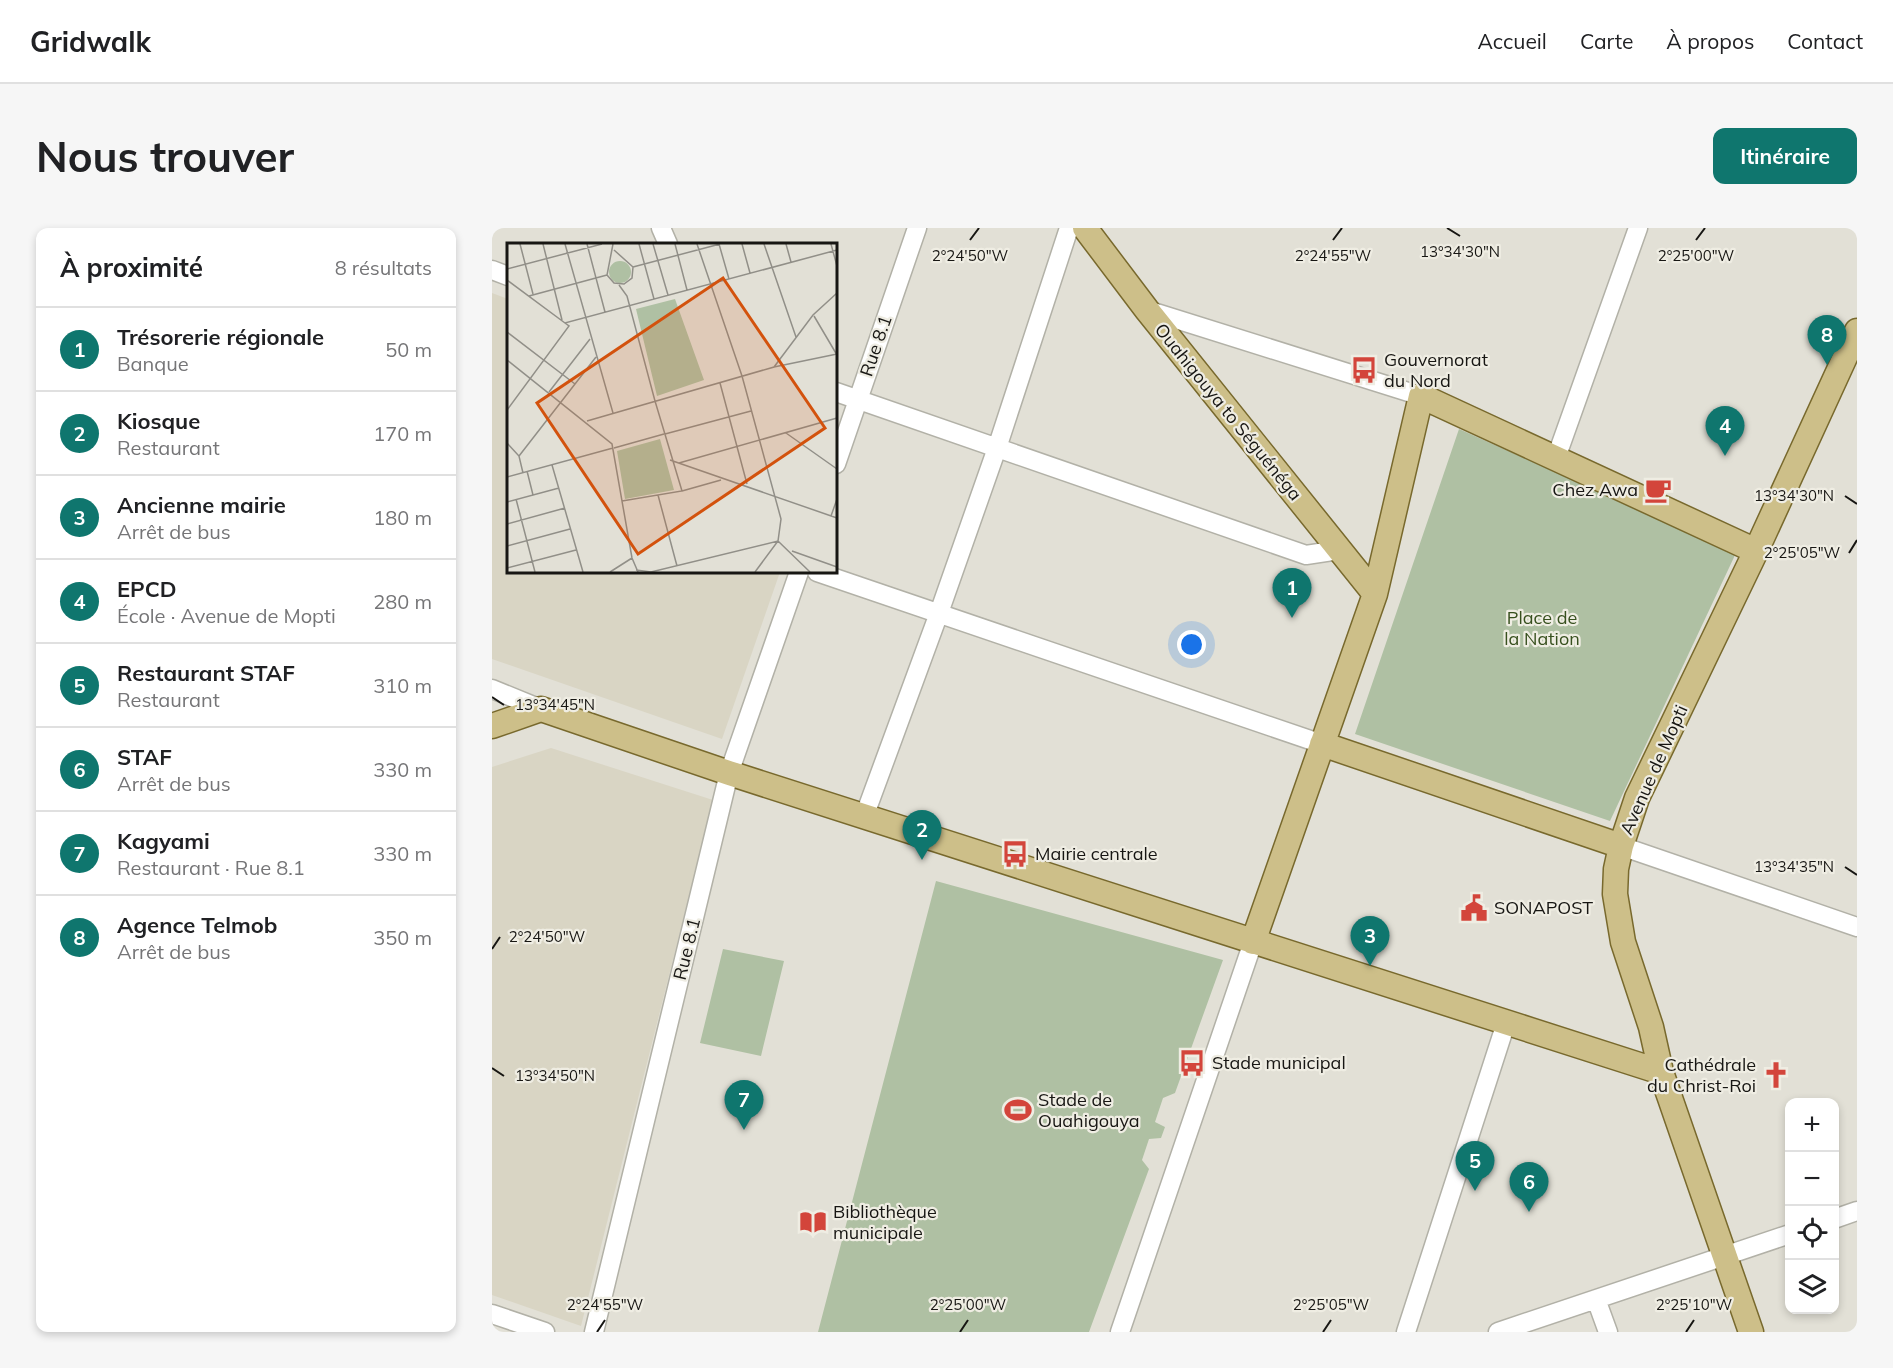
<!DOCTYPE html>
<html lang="fr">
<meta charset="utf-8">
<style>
body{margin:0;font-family:Mulish,sans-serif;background:#f6f6f6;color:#202124}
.controls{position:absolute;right:18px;bottom:18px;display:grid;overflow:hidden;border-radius:12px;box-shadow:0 3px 9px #0003}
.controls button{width:54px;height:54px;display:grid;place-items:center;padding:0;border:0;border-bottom:2px solid #e0e0e0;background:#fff;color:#202124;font:30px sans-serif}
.you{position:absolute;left:700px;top:417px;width:21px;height:21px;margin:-15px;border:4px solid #fff;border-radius:50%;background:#1a73e8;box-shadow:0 0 0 9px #1a73e833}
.badge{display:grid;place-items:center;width:39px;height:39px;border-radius:50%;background:#0f766e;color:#fff;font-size:20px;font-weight:700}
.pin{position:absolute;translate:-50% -50px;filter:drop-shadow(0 2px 3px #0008)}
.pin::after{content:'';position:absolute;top:32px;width:21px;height:18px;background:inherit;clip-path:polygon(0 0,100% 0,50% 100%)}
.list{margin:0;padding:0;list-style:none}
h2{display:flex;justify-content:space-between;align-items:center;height:78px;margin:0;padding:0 24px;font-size:26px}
h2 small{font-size:20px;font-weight:400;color:#757577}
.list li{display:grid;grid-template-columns:39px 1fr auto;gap:18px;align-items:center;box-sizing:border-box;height:84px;padding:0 24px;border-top:2px solid #e0e0e0}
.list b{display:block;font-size:22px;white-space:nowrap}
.list p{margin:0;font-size:20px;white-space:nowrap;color:#757577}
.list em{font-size:20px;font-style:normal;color:#757577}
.icon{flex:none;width:33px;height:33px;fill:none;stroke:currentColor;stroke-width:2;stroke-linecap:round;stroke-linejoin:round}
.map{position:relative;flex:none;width:1365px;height:1104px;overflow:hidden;border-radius:12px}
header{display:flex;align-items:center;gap:36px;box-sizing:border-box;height:84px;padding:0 30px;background:#fff;border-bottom:2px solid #e0e0e0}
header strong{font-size:28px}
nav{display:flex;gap:33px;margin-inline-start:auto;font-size:21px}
.intro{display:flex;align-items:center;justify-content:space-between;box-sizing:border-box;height:144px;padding:0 36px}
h1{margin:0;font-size:42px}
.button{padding:15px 27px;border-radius:12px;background:#0f766e;color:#fff;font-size:21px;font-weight:700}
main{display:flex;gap:36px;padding:0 36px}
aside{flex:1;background:#fff;border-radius:12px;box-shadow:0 3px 9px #0003}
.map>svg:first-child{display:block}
.built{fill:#d9d5c4}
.green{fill:#afc0a3}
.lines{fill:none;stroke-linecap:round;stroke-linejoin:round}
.minor-casing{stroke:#b2b1a7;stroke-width:21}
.major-casing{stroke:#78692d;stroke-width:27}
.minor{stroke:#fff;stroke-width:18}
.major{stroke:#cdbf89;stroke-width:24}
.ticks{fill:none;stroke:#171613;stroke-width:2}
.labels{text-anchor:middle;stroke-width:4.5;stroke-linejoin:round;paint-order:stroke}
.street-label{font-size:18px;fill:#171613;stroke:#efede3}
.poi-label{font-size:18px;fill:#171613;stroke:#efede3;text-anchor:start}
.park-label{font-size:18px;fill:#37501e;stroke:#efede3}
.inset-road{fill:none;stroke:#918f88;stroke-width:1.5}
.view{fill:#d3520d;fill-opacity:0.15;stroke:#d3520d;stroke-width:3}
.inset-edge{fill:none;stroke:#171613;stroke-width:3}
.ticks-label{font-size:15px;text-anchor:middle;fill:#171613;stroke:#efede3;stroke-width:4.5;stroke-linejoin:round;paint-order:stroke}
</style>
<header>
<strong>Gridwalk</strong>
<nav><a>Accueil</a><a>Carte</a><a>À propos</a><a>Contact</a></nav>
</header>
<div class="intro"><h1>Nous trouver</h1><a class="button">Itinéraire</a></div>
<main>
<aside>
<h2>À proximité<small>8 résultats</small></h2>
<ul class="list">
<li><span class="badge">1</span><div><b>Trésorerie régionale</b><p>Banque</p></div><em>50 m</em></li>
<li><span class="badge">2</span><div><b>Kiosque</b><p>Restaurant</p></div><em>170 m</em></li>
<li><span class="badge">3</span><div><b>Ancienne mairie</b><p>Arrêt de bus</p></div><em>180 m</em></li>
<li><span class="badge">4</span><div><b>EPCD</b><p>École · Avenue de Mopti</p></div><em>280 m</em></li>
<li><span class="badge">5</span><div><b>Restaurant STAF</b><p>Restaurant</p></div><em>310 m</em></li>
<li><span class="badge">6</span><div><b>STAF</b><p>Arrêt de bus</p></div><em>330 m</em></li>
<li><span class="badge">7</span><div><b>Kagyami</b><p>Restaurant · Rue 8.1</p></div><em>330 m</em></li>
<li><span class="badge">8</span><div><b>Agence Telmob</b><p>Arrêt de bus</p></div><em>350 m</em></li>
</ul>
</aside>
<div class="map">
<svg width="1365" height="1104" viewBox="0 0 1365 1104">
<rect width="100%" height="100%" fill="#e2e0d6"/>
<!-- built -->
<path class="built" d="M0 65 16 71V344H288L230 511 0 431Z
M59 520 221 572 89 1098 0 1067V539Z"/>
<!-- green -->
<path class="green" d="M967 201 1244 325 1118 593 863 506Z
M444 653 731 732 683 865 671 870 663 894 673 899 669 910 657 911 650 932 657 941 597 1104H326Z
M231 721 292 733 269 828 208 815Z"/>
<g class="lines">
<defs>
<path id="minor" d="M169 0 176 16
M0 42 16 48
M655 82 929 168
M344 164 814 327 847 322
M1064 230 1146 0
M344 236 425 0
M325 344 830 516
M0 461 49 481
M372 589 447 385 505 220 577 0
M1129 618 1365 699
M1342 991 1365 983
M1104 1071 1116 1104
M0 1086 53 1104
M102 1104 237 545 307 344
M628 1104 761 714
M914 1104 1014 795
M1006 1104 1298 1006"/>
<path id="major" d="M593 0 655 82 883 366
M0 498 49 481 237 545 1169 844
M830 516 1129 618
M761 714 883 366 929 168 1264 323
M1259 1104 1169 844 1159 799 1131 714 1123 666 1124 641 1129 618 1145 570 1264 323 1365 103"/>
</defs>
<!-- minor casing -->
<use href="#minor" class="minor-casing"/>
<!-- major casing -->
<use href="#major" class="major-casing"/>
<!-- minor -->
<use href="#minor" class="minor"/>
<!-- major -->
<use href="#major" class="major"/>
</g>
<!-- ticks -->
<path class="ticks" d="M955 0 968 8M478 12 487 0M841 12 850 0M1204 12 1213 0M1353 268 1365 276M1357 325 1365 312M0 469 12 477M1353 639 1365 647M0 721 8 709M0 840 12 848M105 1104 113 1092M468 1104 476 1092M831 1104 839 1092M1194 1104 1202 1092"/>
<!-- icons -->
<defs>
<symbol id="bus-bare" viewBox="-9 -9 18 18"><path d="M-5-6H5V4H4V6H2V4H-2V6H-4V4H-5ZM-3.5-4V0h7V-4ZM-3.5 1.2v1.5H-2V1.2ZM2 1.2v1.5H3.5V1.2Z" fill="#d3453b" stroke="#efede3" stroke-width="2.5" paint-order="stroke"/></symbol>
<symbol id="cafe-bare" viewBox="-9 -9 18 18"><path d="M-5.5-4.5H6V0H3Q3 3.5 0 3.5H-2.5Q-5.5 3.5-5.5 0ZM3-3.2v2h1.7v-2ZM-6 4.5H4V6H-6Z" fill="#d3453b" stroke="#efede3" stroke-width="2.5" paint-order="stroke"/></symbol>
<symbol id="civic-bare" viewBox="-9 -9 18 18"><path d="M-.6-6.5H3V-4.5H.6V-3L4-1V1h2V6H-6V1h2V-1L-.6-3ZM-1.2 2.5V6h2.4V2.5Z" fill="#d3453b" stroke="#efede3" stroke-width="2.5" paint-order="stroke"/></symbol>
<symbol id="church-bare" viewBox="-9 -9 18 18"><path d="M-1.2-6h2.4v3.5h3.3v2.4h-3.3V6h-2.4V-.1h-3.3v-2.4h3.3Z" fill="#d3453b" stroke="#efede3" stroke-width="2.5" paint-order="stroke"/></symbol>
<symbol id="stadium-bare" viewBox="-9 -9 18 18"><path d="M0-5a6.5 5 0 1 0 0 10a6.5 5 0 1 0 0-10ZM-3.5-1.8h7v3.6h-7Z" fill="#d3453b" stroke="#efede3" stroke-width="2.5" paint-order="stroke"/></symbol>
<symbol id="library-bare" viewBox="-9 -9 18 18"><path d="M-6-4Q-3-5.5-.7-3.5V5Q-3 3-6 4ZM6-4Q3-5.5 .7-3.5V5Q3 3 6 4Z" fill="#d3453b" stroke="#efede3" stroke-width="2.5" paint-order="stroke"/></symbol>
</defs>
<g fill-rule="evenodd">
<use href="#bus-bare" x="853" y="123" width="38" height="38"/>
<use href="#cafe-bare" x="1147" y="243" width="38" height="38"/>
<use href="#bus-bare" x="504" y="607" width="38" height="38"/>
<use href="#civic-bare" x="963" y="661" width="38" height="38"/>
<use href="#bus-bare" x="681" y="816" width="38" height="38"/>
<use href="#church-bare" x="1265" y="828" width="38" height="38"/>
<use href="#stadium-bare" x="507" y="863" width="38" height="38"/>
<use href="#library-bare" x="302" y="975" width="38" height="38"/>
</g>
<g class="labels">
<!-- street labels -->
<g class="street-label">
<text transform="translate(384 118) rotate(-71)" y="6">Rue 8.1</text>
<text transform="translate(736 184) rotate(51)" y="6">Ouahigouya to Séguénéga</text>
<text transform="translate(1162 542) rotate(-66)" y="6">Avenue de Mopti</text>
<text transform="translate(195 721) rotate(-76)" y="6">Rue 8.1</text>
</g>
<!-- poi labels -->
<g class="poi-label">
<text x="892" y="138">Gouvernorat<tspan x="892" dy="21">du Nord</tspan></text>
<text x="1146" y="268" text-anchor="end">Chez Awa</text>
<text x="543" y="632">Mairie centrale</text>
<text x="1002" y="686">SONAPOST</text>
<text x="720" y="841">Stade municipal</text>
<text x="1264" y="843" text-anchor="end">Cathédrale<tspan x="1264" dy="21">du Christ-Roi</tspan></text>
<text x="546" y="878">Stade de<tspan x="546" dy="21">Ouahigouya</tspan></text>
<text x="341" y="990">Bibliothèque<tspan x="341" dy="21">municipale</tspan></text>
</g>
<!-- park labels -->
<g class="park-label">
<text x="1050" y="396">Place de<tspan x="1050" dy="21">la Nation</tspan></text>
</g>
</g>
<!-- overview -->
<g transform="translate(15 15)">
<rect width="330" height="330" fill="#e2e0d6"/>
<path d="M102 29a11 11 0 1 1 22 0a11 11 0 1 1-22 0ZM168 56 197 137 150 153 129 66ZM153 196 167 247 118 256 110 208Z" fill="#afc0a3"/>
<path class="inset-road" d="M13 1 26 51M36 1 55 77M58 1 106 170M80 1 98 69M106 1 100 32 107 40 117 41 125 35 126 24 107 7M132 1 147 56M146 1 161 52M168 1 180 47M190 1 235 133 274 276 271 298 248 329M212 1 222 36M235 1 243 30M257 1 289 94M279 1 284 19M324 1 330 23M126 24 213 1M0 26 95 1M0 37 58 80 330 7M112 42 120 53 148 158M22 53 100 32M307 73 330 112M0 89 68 141M0 117 105 201 125 315 131 329M267 124 330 111M213 140 240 241M42 149 83 96M0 167 62 83 58 80M80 178 267 124 306 72 330 50M279 190 330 226M158 191 244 168M0 200 12 213 16 230M107 205 157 191M12 213 89 114M163 217 330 275M172 220 330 175M45 222 76 329M20 228 26 252M0 234 106 205M175 248 214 237M151 252 170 323M9 256 28 329M115 258 175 248 148 158M0 259 52 245M324 273 330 256M0 281 58 265M0 303 63 286M285 308 330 324M0 325 69 307M129 327 144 329 271 298 303 329M103 329 125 315"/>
<path class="view" d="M216 35 318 185 131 311 30 160Z"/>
<rect width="330" height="330" class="inset-edge"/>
</g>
<g class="ticks-label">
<text x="968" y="29">13°34'30"N</text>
<text x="478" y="33">2°24'50"W</text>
<text x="841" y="33">2°24'55"W</text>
<text x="1204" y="33">2°25'00"W</text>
<text x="1302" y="273">13°34'30"N</text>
<text x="1310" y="330">2°25'05"W</text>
<text x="63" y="482">13°34'45"N</text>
<text x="1302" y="644">13°34'35"N</text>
<text x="55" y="714">2°24'50"W</text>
<text x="63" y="853">13°34'50"N</text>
<text x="113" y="1082">2°24'55"W</text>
<text x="476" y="1082">2°25'00"W</text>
<text x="839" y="1082">2°25'05"W</text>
<text x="1202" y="1082">2°25'10"W</text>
</g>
</svg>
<div class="controls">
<button>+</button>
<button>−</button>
<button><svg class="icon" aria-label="locate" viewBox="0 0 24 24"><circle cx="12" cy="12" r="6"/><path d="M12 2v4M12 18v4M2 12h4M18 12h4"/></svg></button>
<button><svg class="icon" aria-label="layers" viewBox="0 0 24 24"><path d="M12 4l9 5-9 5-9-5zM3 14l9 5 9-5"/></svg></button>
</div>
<div class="you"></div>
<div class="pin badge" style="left:800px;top:390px">1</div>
<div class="pin badge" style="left:430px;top:632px">2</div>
<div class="pin badge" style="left:878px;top:738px">3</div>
<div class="pin badge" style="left:1233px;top:228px">4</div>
<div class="pin badge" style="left:983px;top:963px">5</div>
<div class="pin badge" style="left:1037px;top:984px">6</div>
<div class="pin badge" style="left:252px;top:902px">7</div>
<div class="pin badge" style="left:1335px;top:137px">8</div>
</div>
</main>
